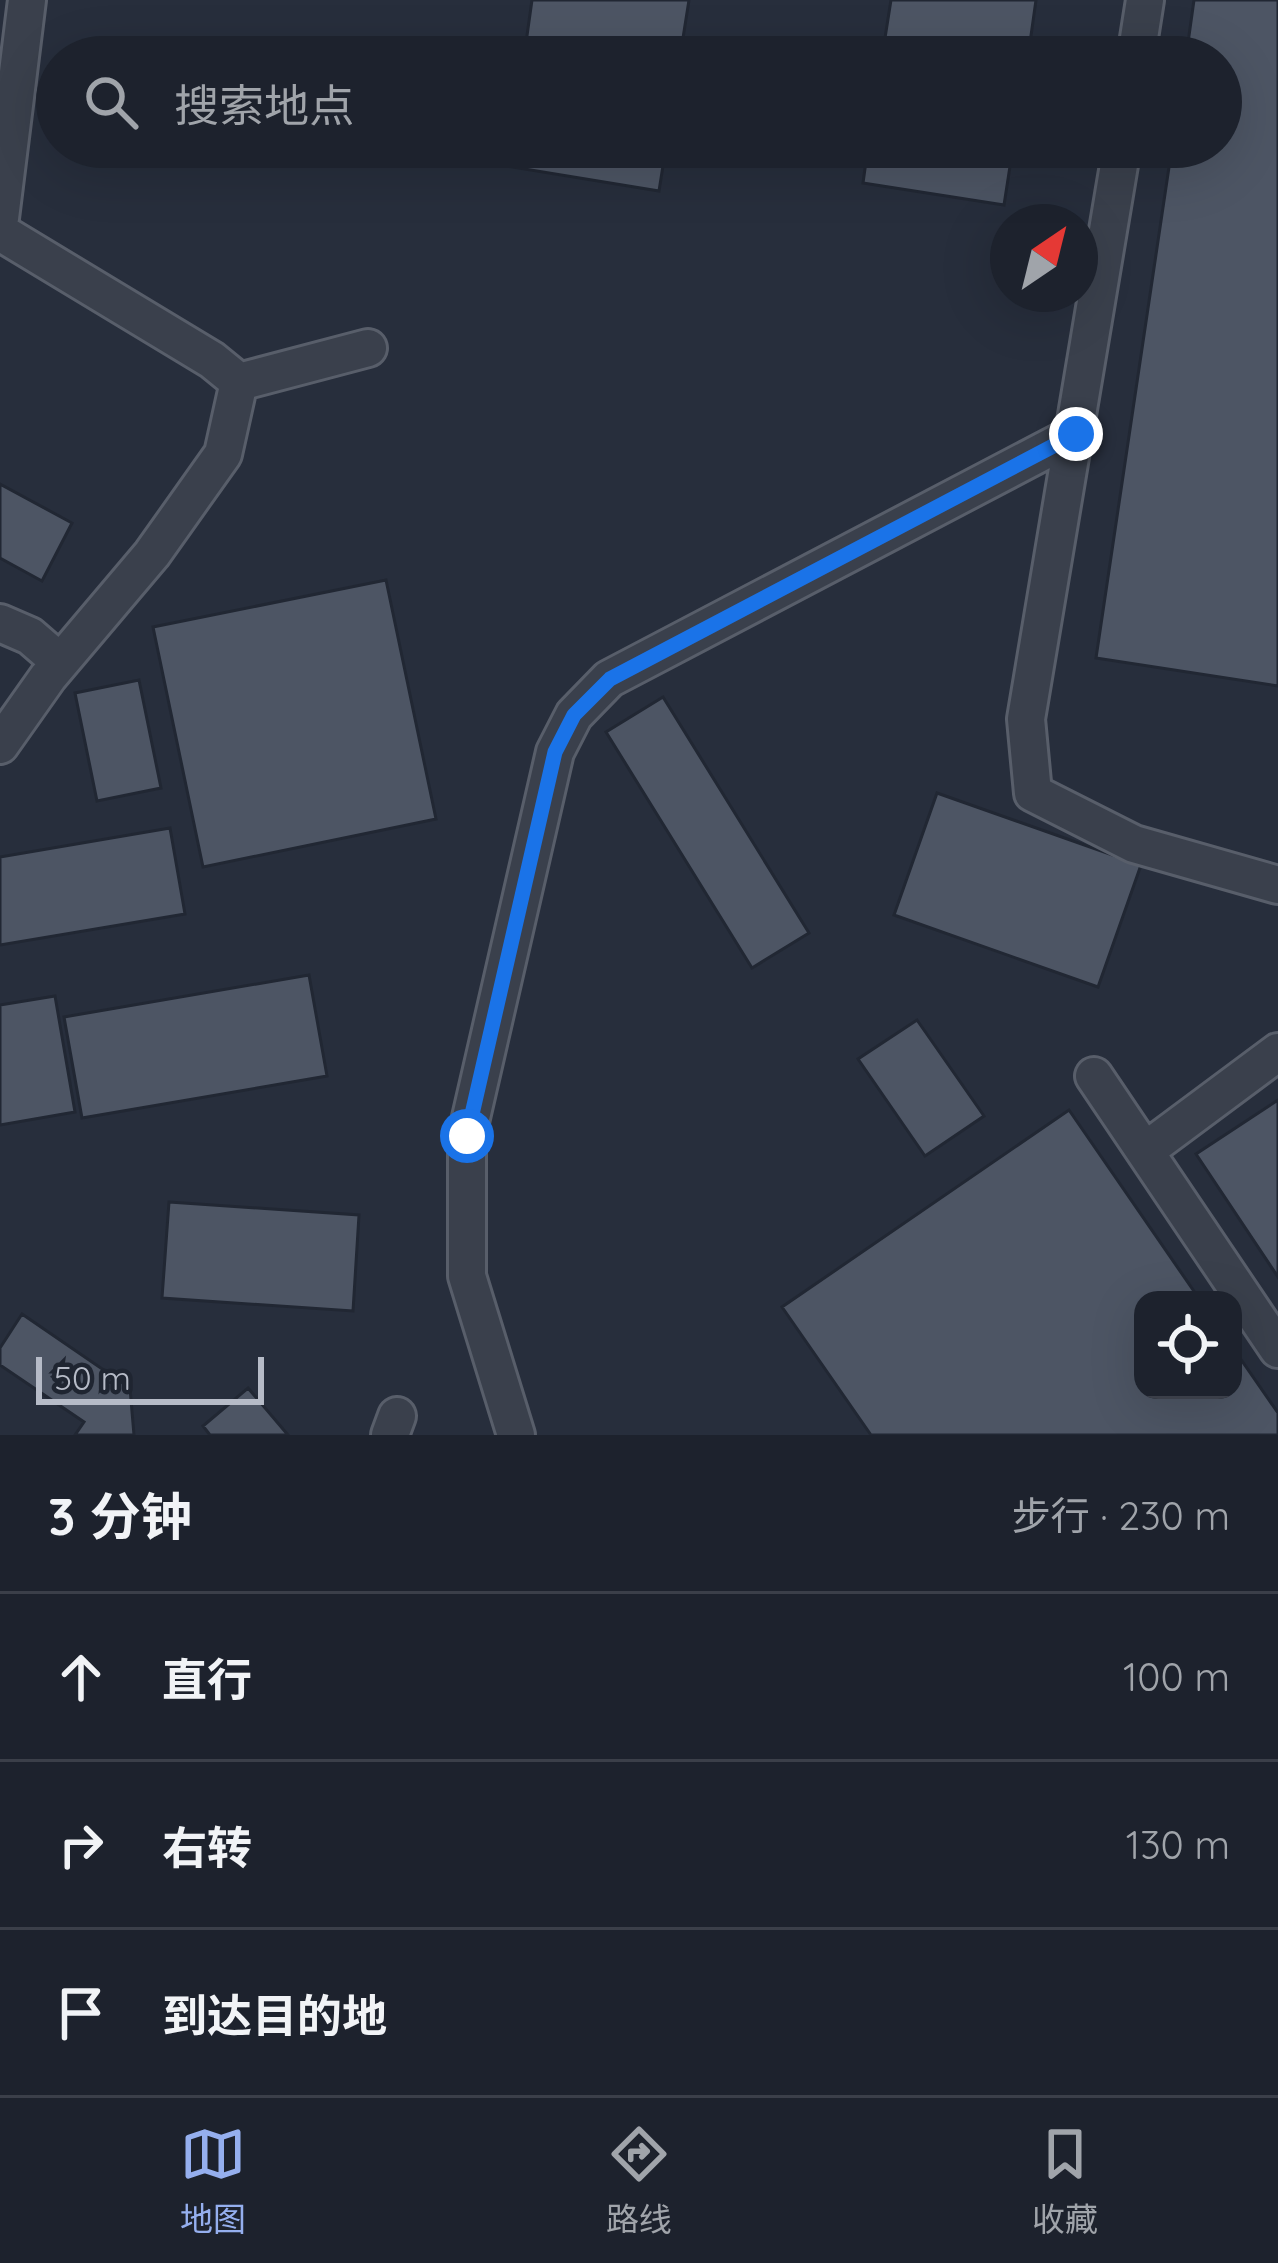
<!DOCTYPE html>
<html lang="zh">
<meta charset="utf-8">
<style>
body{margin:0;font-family:Quicksand,"Noto Sans SC",sans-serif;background:#252a35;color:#f1f3f6}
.controls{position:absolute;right:36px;bottom:36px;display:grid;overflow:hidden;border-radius:24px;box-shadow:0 12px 48px #0002}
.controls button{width:108px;height:108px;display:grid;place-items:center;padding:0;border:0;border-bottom:3px solid #3b3f49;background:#1d222d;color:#f1f3f6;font:60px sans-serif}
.compass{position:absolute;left:990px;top:204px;width:108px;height:108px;border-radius:50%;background:#1d222d;box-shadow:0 12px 48px #0002;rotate:35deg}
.scale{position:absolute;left:36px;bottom:30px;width:228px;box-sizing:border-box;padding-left:12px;border:6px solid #b6bbc7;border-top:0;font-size:33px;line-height:42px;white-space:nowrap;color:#b6bbc7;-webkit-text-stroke:9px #1f2531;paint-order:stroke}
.stop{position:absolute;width:36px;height:36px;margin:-27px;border:9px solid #1a73e8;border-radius:50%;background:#fff}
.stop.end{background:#1a73e8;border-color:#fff;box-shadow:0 3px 12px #0008}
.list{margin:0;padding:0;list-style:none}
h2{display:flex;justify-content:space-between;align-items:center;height:156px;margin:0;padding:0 48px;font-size:51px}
h2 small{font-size:39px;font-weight:400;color:#a0a4aa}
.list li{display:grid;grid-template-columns:78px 1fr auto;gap:36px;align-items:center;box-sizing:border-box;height:168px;padding:0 48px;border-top:3px solid #3b3f49}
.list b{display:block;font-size:45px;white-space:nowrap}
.list em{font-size:39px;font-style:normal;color:#a0a4aa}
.icon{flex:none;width:66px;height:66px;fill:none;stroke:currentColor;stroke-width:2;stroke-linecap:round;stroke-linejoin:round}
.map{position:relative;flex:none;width:1278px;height:1435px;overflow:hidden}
.search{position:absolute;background:#1d222d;box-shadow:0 12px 48px #0002;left:36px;right:36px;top:36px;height:132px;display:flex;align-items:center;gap:30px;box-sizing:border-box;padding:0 42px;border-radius:66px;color:#a0a4aa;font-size:45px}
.sheet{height:660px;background:#1d222d}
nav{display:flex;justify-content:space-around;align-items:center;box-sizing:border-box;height:168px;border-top:3px solid #3b3f49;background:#1d222d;font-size:33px;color:#a0a4aa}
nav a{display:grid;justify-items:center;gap:6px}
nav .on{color:#95afee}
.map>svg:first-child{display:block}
.building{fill:#4d5564;stroke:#212733;stroke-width:3}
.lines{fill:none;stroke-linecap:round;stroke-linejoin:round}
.minor-casing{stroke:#585e6a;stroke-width:42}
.minor{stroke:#3a404c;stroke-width:36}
.route{stroke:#1a73e8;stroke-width:15}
</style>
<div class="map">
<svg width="1278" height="1435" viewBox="0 0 1278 1435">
<rect width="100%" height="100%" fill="#272e3c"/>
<!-- building -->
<path class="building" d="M532 0H689L680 57H524Z
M891 0H1036L1028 57H882Z
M1194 0H1278V686L1096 658 1172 147H1221V57H1186Z
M510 147H666L659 191 507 166Z
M868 147H1013L1004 205 863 183Z
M0 484 72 523 42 581 0 558Z
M386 580 436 819 203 867 153 627Z
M139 680 161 788 97 801 75 693Z
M663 697 809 933 752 968 606 732Z
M937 793 1141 865 1098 987 894 915Z
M170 828 185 914 0 945V857Z
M309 975 327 1076 82 1118 64 1017Z
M55 996 75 1112 0 1125V1005Z
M917 1020 984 1116 925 1156 858 1059Z
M1278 1100V1277L1196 1154Z
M1069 1110 1200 1300H1143V1390H1233V1348L1278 1413V1435H871L782 1307Z
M169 1202 359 1215 353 1311 162 1298Z
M22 1314 130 1388 134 1435H75L84 1422 0 1365V1348Z
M248 1388 288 1435H210L203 1426Z"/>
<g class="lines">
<defs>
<path id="minor" d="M1136 57 1145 0
M1122 147 1026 719 1033 793 1134 844 1278 885
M0 218 27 0
M0 232 212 360 239 382
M239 382 368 348
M0 623 30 636 60 662
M0 745 48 677 152 554 223 454 239 382
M1094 1076 1278 1349
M1145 1151 1278 1052
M390 1435 397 1416
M516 1435 467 1276V1135L555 752 574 715 609 679 1076 434"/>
</defs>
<!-- minor casing -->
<use href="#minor" class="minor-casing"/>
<!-- minor -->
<use href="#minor" class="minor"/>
</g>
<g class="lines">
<!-- route -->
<path class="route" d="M467 1136 555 752 574 715 610 679 1076 434"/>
</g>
</svg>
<div class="controls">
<button><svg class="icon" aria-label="locate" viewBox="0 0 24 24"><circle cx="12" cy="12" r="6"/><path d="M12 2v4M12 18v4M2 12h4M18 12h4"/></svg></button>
</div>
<svg class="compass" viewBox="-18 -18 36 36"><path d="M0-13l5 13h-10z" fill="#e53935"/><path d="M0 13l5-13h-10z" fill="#a0a4aa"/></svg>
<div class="scale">50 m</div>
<div class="stop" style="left:467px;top:1136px"></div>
<div class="stop end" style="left:1076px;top:434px"></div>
<div class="search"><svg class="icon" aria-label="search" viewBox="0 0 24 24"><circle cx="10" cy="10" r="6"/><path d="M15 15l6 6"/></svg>搜索地点</div>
</div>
<section class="sheet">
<h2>3 分钟<small>步行 · 230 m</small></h2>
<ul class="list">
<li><svg class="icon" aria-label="ahead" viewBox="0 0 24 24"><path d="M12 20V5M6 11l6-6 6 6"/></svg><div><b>直行</b></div><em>100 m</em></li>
<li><svg class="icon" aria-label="right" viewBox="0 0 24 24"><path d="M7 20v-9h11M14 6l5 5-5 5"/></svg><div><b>右转</b></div><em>130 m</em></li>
<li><svg class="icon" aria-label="arrive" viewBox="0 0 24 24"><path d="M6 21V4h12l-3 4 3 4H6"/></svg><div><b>到达目的地</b></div></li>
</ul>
</section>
<nav>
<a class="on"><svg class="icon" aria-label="map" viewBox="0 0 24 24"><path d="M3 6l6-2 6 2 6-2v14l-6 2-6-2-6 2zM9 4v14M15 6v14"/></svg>地图</a>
<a><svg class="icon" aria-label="directions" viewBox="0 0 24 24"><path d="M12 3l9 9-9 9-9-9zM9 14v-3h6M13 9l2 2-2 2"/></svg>路线</a>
<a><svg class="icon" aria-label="saved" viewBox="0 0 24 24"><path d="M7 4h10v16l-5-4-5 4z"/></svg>收藏</a>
</nav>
